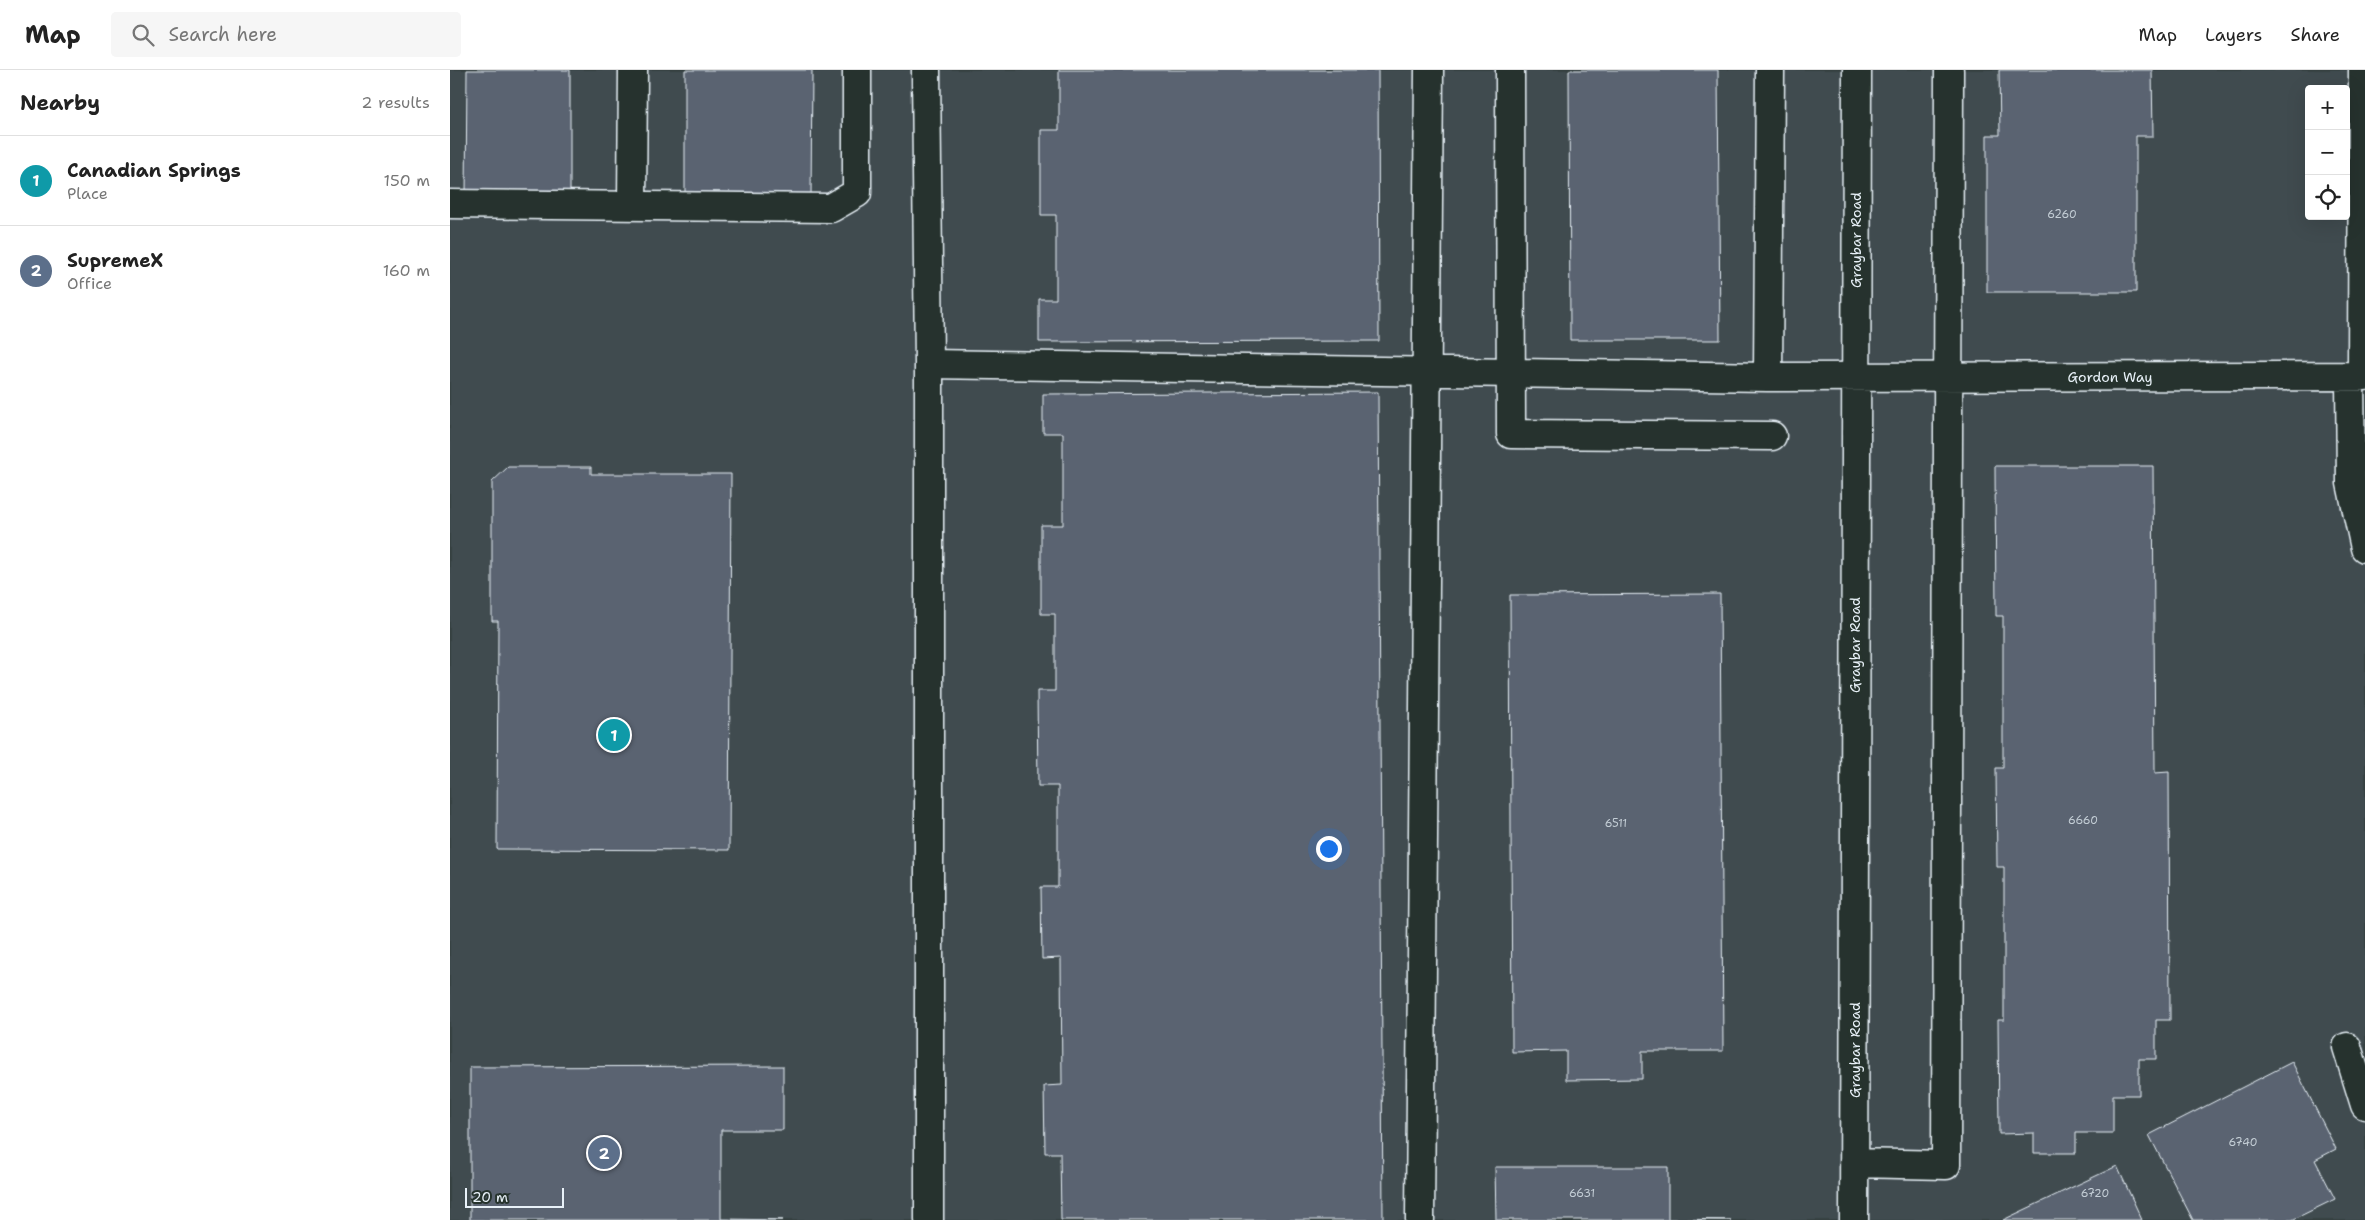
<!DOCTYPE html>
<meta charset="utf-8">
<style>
body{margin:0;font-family:"Shantell Sans",sans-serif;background:#f6f6f6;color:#222}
.controls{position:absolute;right:15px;top:15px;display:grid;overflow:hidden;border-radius:5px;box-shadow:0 5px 20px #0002}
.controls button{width:45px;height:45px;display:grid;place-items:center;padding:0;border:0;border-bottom:1px solid #e0e0e0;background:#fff;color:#222;font:25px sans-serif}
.scale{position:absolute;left:15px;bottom:12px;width:99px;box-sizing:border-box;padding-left:5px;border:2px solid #e8f1f8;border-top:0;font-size:14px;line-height:18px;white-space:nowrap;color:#e8f1f8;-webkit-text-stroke:4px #26332d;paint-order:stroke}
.you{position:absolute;left:878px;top:778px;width:18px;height:18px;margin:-12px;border:4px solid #fff;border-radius:50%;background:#1a73e8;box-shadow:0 0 0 8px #1a73e833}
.badge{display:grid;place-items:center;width:32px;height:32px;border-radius:50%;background:#1a73e8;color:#fff;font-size:16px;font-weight:700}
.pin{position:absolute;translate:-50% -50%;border:2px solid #fff;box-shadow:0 1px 5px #0006}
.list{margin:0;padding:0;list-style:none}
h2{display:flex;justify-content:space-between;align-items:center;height:65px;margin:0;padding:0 20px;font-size:21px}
h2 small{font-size:16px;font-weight:400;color:#767676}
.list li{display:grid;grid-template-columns:32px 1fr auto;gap:15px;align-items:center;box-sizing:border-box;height:90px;padding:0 20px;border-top:1px solid #e0e0e0}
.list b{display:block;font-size:19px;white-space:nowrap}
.list p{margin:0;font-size:16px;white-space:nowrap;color:#767676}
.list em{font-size:16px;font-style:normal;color:#767676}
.icon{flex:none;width:28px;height:28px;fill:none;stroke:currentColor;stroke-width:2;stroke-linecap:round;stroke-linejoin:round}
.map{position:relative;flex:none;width:1915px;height:1150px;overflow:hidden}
header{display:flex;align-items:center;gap:30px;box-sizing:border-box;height:70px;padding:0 25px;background:#fff;border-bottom:1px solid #e0e0e0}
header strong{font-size:24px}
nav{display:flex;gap:28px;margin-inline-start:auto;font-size:18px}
.search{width:350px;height:45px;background:#f6f6f6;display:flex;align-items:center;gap:12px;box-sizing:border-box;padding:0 18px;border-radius:5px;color:#767676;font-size:19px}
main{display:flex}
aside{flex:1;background:#fff}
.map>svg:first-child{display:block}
.built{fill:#414b4f;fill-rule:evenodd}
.building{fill:#5a6371;stroke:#e8f1f8}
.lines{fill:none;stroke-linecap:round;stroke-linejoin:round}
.minor-casing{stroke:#e8f1f8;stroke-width:31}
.minor{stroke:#26332d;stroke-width:28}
.labels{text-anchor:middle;stroke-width:5;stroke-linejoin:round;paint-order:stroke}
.number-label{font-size:11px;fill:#c4ced6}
.street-label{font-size:14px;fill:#e8f1f8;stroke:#26332d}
</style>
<header>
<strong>Map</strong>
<div class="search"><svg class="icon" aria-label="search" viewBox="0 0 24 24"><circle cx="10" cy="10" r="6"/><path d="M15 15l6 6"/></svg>Search here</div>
<nav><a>Map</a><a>Layers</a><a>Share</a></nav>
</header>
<main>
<aside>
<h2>Nearby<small>2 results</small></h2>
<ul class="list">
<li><span class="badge" style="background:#0f9aa8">1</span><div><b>Canadian Springs</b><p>Place</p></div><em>150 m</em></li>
<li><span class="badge" style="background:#5c6f8a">2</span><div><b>SupremeX</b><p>Office</p></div><em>160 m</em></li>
</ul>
</aside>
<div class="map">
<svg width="1915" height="1150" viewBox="0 0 1915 1150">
<rect width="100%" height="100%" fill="#364141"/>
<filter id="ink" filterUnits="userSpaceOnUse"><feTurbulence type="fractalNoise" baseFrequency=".02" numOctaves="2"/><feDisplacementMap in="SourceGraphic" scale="10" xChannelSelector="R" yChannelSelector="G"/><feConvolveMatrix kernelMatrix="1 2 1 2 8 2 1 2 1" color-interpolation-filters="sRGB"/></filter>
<g filter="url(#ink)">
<!-- built -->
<path class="built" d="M0 0H1915V1150H0ZM1859 19H1896V146H1859Z"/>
<!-- building -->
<path class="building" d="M17 0H120V127H16Z
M235 0H362L361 125H235Z
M609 0H928L929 271 589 272V229H606V145H591V60H609Z
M1119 0H1268L1270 270H1120Z
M1549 0H1702L1703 66H1686V222H1537V65H1550Z
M928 322 933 1150H611L610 1083H595L594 1016 612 1015 611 888 592 889 591 817H608V716H588L587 621H605V544H591V455H613V363H593V324Z
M1545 396H1703L1705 703 1719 702 1720 950H1706V989H1689V1025H1663V1063H1626V1083H1584V1063L1549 1064 1548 950H1554V797H1547L1546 698H1553V546H1546Z
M58 397H141V404H281L279 780 47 779 48 551H42V412Z
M1270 524 1273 981H1192V1009L1116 1010V981L1062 982 1060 525Z
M1842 992 1886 1079 1865 1090 1885 1129 1842 1150H1743L1699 1065Z
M333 996V1060H271V1149L333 1150H20V997Z
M1667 1096 1692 1150H1553Z
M1045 1097H1218V1149L1281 1150H1046Z"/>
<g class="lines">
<defs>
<path id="minor" d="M476 0 479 294 1318 307 1915 306
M1060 0 1061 364 1322 366
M0 134 381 138 407 123V0
M182 136 183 0
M479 294V1150
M1912 306 1913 0
M1318 307 1320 0
M1900 307 1901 413 1915 478
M1897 977 1915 1035
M1405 1093 1496 1095 1499 0
M970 1150 979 0
M1404 1150 1407 0"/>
</defs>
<!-- minor casing -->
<use href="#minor" class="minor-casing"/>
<!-- minor -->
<use href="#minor" class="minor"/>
</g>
</g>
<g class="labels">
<!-- number labels -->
<g class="number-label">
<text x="1612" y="148">6260</text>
<text x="1633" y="754">6660</text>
<text x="1166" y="757">6511</text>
<text x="1793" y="1076">6740</text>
<text x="1132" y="1127">6631</text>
<text x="1645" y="1127">6720</text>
</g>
<!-- street labels -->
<g class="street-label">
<text transform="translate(1406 170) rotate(-90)" y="5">Graybar Road</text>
<text x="1660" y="312">Gordon Way</text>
<text transform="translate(1405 575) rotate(-90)" y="5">Graybar Road</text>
<text transform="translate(1405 980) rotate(-90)" y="5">Graybar Road</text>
</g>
</g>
</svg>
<div class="controls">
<button>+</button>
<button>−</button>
<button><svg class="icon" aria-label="locate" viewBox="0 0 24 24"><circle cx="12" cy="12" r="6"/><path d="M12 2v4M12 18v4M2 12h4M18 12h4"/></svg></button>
</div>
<div class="scale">20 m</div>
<div class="you"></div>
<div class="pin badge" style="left:164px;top:665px;background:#0f9aa8">1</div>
<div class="pin badge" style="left:154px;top:1083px;background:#5c6f8a">2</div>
</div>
</main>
